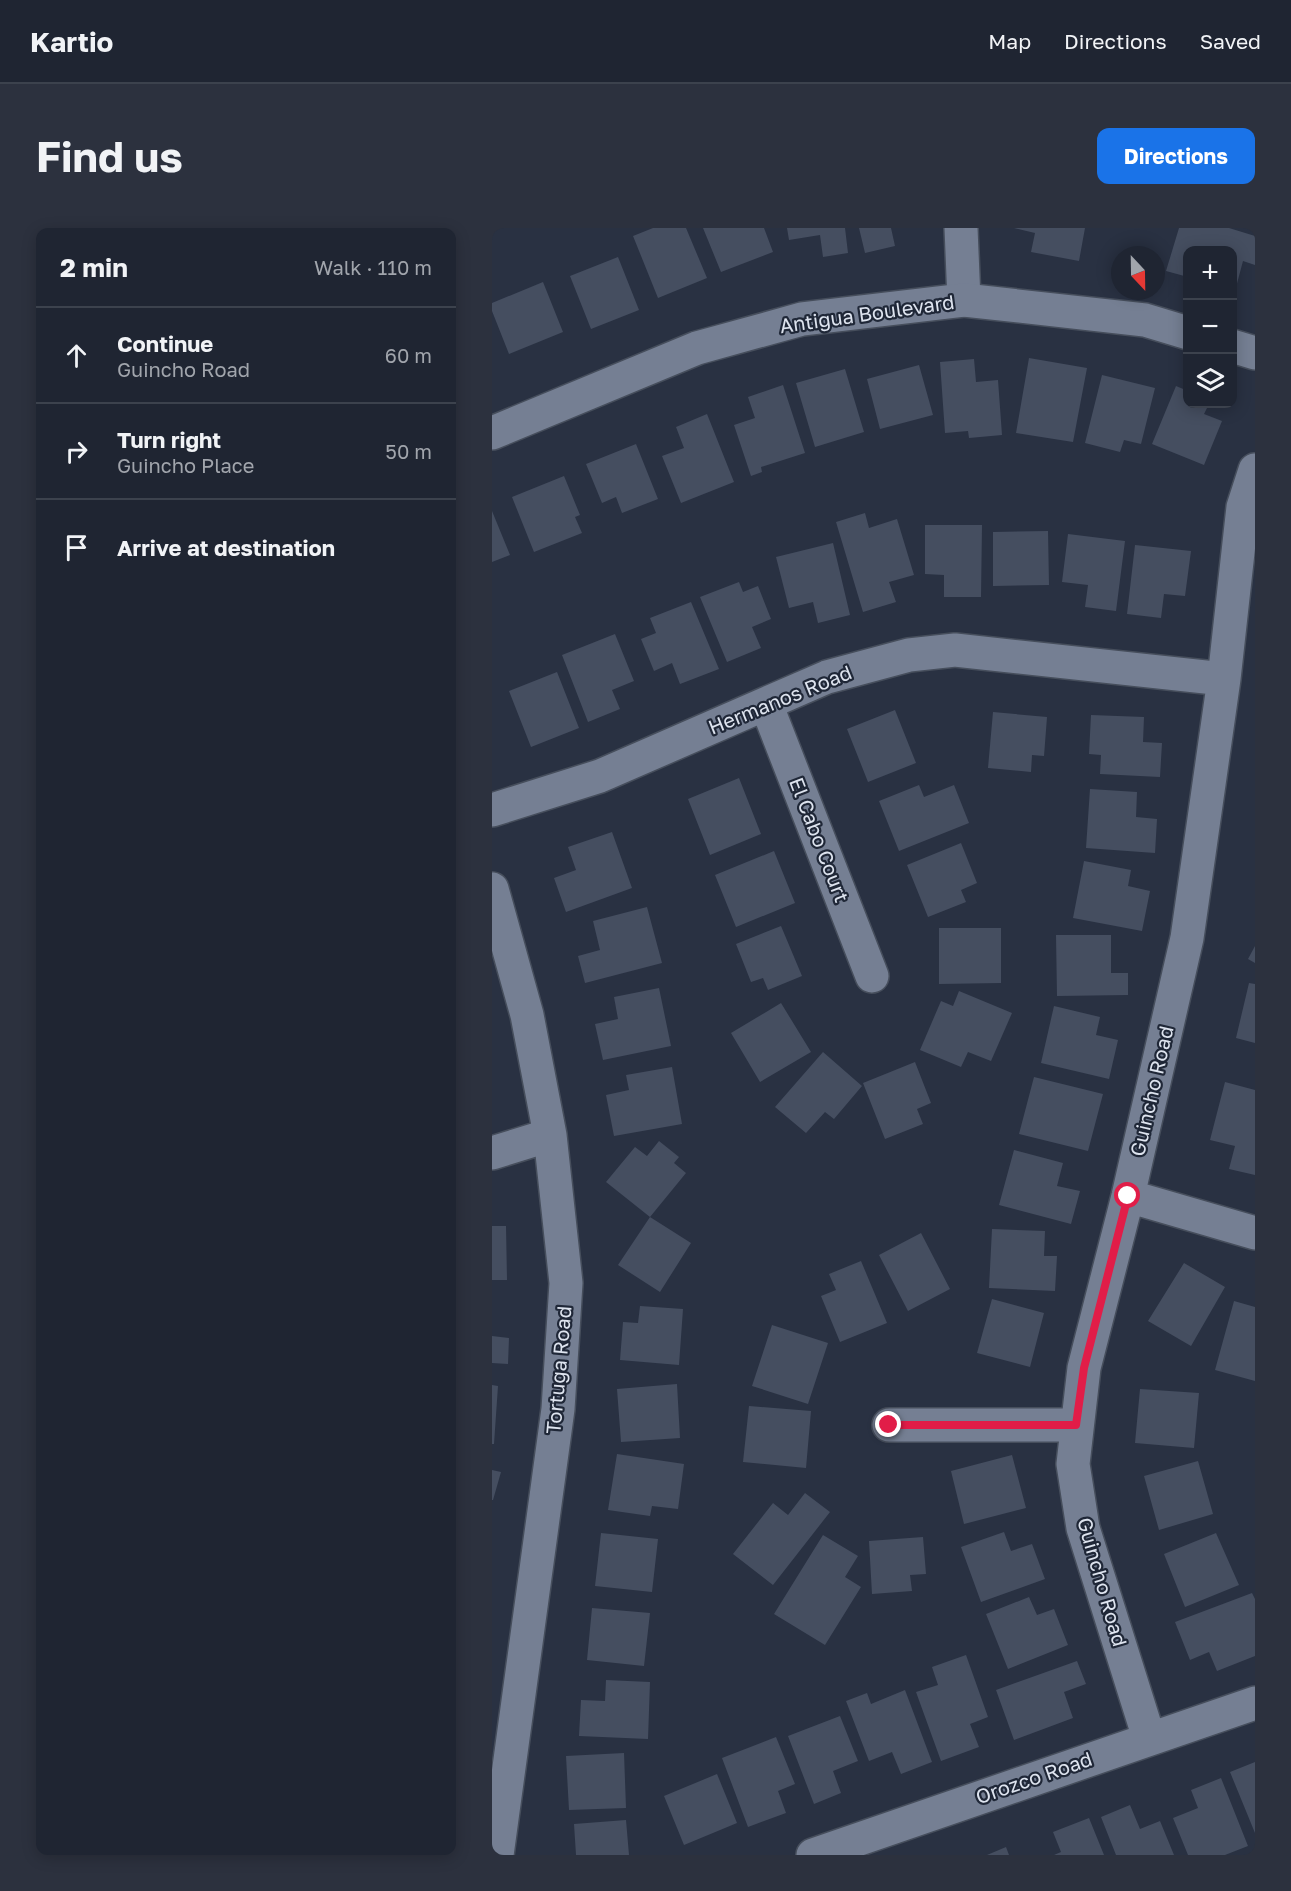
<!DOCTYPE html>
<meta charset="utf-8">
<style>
body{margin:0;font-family:"Golos Text",sans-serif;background:#2c313e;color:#f1f3f6}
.controls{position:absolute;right:18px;top:18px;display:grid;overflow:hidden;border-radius:12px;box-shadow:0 3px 15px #0003}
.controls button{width:54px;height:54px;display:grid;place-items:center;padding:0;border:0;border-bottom:2px solid #3c424d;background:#1f2532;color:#f1f3f6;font:30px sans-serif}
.compass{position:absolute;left:619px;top:18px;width:54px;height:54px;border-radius:50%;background:#1f2532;box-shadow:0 3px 15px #0003;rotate:158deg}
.stop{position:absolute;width:18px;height:18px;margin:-14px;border:4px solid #e11d48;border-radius:50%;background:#fff}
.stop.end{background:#e11d48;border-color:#fff;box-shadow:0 2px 6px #0008}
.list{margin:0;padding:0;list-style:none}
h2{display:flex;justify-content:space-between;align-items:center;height:78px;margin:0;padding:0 24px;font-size:26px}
h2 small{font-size:20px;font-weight:400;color:#a1a5ac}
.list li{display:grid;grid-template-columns:39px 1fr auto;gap:18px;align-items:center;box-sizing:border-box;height:96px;padding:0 24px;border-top:2px solid #3c424d}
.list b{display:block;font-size:22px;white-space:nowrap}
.list p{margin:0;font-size:20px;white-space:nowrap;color:#a1a5ac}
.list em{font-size:20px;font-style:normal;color:#a1a5ac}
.icon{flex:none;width:33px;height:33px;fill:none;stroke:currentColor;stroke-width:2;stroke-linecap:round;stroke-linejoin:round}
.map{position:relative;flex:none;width:763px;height:1627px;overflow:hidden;border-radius:12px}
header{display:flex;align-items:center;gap:36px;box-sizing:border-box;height:84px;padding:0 30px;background:#1f2532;border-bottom:2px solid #3c424d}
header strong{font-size:28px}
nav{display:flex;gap:33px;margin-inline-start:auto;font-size:21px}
.intro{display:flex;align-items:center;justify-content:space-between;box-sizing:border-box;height:144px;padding:0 36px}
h1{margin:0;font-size:42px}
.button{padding:15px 27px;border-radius:12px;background:#1a73e8;color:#fff;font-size:21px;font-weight:700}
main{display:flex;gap:36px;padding:0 36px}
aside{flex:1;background:#1f2532;border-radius:12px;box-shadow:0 3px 15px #0003}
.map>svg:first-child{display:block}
.building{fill:#454e60}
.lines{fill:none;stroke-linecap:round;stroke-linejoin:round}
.minor-casing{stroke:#464e5c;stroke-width:36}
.tertiary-casing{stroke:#464e5c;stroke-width:36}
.minor{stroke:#757f93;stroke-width:33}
.tertiary{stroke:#757f93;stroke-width:33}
.route{stroke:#e11d48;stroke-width:8}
.labels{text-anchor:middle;stroke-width:4.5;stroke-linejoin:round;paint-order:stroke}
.street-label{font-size:20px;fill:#dee4ef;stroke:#1f2737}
</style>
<header>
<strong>Kartio</strong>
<nav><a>Map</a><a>Directions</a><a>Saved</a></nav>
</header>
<div class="intro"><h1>Find us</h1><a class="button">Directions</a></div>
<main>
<aside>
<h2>2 min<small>Walk · 110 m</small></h2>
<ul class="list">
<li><svg class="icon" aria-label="ahead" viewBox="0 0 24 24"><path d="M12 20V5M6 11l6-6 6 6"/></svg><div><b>Continue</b><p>Guincho Road</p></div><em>60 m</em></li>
<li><svg class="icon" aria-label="right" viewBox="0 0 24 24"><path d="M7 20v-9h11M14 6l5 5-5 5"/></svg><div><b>Turn right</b><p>Guincho Place</p></div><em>50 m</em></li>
<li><svg class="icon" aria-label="arrive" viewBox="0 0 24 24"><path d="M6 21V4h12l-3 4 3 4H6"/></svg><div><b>Arrive at destination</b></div></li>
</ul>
</aside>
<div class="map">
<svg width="763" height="1627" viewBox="0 0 763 1627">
<rect width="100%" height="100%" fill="#293142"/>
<!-- building -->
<path class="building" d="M161 0H194L215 50 166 70 141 8Z
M211 0H272L281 24 229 44Z
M295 0H353L356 25 331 29 328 7 297 12Z
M367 0H399L403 18 373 25Z
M522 0H593L587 33 539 24 543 5Z
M687 0H737L763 8V37L751 33 743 63 740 62V22H696V49L674 43Z
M126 29 147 82 99 101 78 48Z
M51 54 71 104 17 126 0 83V75Z
M537 130 595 140 581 214 524 205Z
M482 131 484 154 506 152 510 207 477 210 476 203 453 205 448 134Z
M427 137 441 187 388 201 375 151Z
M353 141 372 204 323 219 304 155Z
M610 147 663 160 649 216 632 212 628 224 593 215Z
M291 157 313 225 269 239 270 244 259 248 242 197 263 190 256 169Z
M684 158 696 163V176H717L712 186 730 193 712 237 660 216Z
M215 186 242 254 189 275 170 228 192 220 184 199Z
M144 216 166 271 130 285 124 269 110 275 94 236Z
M72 248 88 287 83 289 90 305 42 324 20 269Z
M0 283 18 327 0 334Z
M373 285 377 300 405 291 422 347 397 354 404 374 371 384 344 294Z
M433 297H490L489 369H452V347L433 346Z
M556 303 557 357 501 358V304Z
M576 306 633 313 624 383 593 379 596 357 570 354Z
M341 315 358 387 326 395 321 374 297 380 284 329Z
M643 317 699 323 693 368 672 366 669 390 635 386Z
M247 354 251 364 266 358 279 391 260 399 269 420 235 434 208 369Z
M199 374 227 441 188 456 180 435 162 443 149 411 164 405 158 390Z
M123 406 142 453 120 462 128 481 96 494 70 427Z
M65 444 87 500 39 519 17 463Z
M403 482 424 535 376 554 355 501Z
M501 484 555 489 552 528 540 527 539 544 496 540Z
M599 487 652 489 651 514 670 515 668 549 608 546 609 527 597 526Z
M247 550 269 606 218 627 196 571Z
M427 557 432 569 462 557 477 595 407 623 387 573Z
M598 561 645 564 644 589 665 591 663 625 594 620Z
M120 604 140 660 74 684 62 650 84 642 76 619Z
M469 615 485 655 469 662 474 674 436 689 415 637Z
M282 623 303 675 244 699 223 647Z
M592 633 639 642 636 658 658 663 650 703 581 690Z
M155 679 170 735 93 755 86 728 108 722 101 693Z
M289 698 310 748 276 762 271 750 259 754 244 716Z
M447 700H509V755L447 756Z
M564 707H619V745H636V767L565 768Z
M763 718V735L756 731Z
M757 755 763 756V815L744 810Z
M167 760 179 818 111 832 103 796 126 791 122 769Z
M467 763 520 785 499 833 476 824 469 839 428 822 449 773 461 778Z
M289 775 319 824 268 854 239 805Z
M562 778 608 789 604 807 626 812 617 851 549 835Z
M331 824 370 858 342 891 333 884 314 905 283 879Z
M423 834 439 875 425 881 431 896 393 911 371 855Z
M180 839 190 896 122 908 114 867 137 862 134 847Z
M542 849 611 866 596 923 527 906Z
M733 854 763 862V947L737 941 743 918 718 912Z
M167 913 187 929 182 935 194 945 158 989 199 1015 168 1064 126 1037 158 989 114 954 143 919 155 928Z
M522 922 571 935 565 958 588 963 579 996 507 977Z
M0 998H14L15 1052H0Z
M500 1001 553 1003 552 1028H565L563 1063 497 1060Z
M429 1005 458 1061 416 1083 387 1027Z
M369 1033 395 1095 348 1114 329 1068 344 1062 337 1046Z
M692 1035 733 1059 699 1118 656 1093Z
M500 1071 552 1085 538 1139 485 1125Z
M742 1073 763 1079V1153L723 1142Z
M148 1078 191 1081 187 1137 128 1132 131 1094 146 1095Z
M280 1097 336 1115 316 1176 260 1158Z
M0 1108 17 1110 16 1136 0 1135Z
M185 1156 188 1210 129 1214 125 1161Z
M0 1157 6 1158 2 1216H0Z
M648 1161 707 1165 702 1220 643 1215Z
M257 1178 319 1183 314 1240 251 1234Z
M125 1226 192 1236 186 1281 160 1278 158 1288 116 1282Z
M520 1227 534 1280 472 1296 459 1243Z
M706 1233 721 1286 667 1302 652 1248Z
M0 1242 9 1244 1 1272H0Z
M313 1265 338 1284 281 1357 241 1326 281 1275 296 1287Z
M512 1304 519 1323 540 1316 553 1351 489 1374 469 1319Z
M109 1305 166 1311 160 1364 103 1358Z
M724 1305 747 1357 693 1379 672 1326Z
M331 1307 366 1328 353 1349 369 1359 333 1417 282 1386Z
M431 1309 434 1346 418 1347 420 1363 380 1366 377 1313Z
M760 1365 763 1371V1428L725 1443 717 1424 698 1432 683 1394Z
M537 1369 545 1387 562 1381 576 1417 516 1441 494 1386Z
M100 1380 158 1385 152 1438 95 1432Z
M474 1427 496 1489 478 1496 487 1519 449 1533 424 1464 446 1457 440 1439Z
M585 1433 594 1456 572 1464 581 1490 522 1512 504 1462Z
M114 1452 158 1454 156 1511 87 1508 89 1472 113 1473Z
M413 1462 440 1534 409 1546 400 1524 377 1533 354 1473 375 1465 379 1476Z
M348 1488 366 1533 341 1543 349 1565 322 1576 296 1508Z
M284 1509 303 1556 286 1563 294 1585 256 1599 230 1530Z
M132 1525 134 1580 77 1582 74 1528Z
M763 1534V1605L738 1544Z
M225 1546 245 1595 192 1617 172 1568Z
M729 1550 756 1618 733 1627H696L681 1590 706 1580 699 1562Z
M638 1577 648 1601 668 1593 682 1627H624L609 1589Z
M597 1590 612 1627H562L569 1624 561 1604Z
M134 1592 137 1627H84L82 1596Z
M514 1619 517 1627H495Z"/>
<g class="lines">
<defs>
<path id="minor" d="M469 0 472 72
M274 476 380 748
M0 582 108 548 335 449 417 427 463 422 732 451
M0 661 35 787 58 907 74 1055 66 1181 5 1627
M0 925 58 907
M636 968 763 1005
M397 1197H584
M657 1510 591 1300 581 1236 592 1140 636 968 695 710 732 451 751 279 763 242
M321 1627 763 1475"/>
<path id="tertiary" d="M740 118 763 125
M0 205 205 120 310 91 472 72 653 92 696 105"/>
</defs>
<!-- minor casing -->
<use href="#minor" class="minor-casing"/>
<!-- tertiary casing -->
<use href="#tertiary" class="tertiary-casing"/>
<!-- minor -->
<use href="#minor" class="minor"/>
<!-- tertiary -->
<use href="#tertiary" class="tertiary"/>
</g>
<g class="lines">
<!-- route -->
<path class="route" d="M397 1197H584L592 1140 636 968"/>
</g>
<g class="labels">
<!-- street labels -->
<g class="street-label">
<text transform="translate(375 86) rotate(-8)" y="7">Antigua Boulevard</text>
<text transform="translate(288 472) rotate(-22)" y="7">Hermanos Road</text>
<text transform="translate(327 612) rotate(69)" y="7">El Cabo Court</text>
<text transform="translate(660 863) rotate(-77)" y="7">Guincho Road</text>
<text transform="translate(67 1142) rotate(-85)" y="7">Tortuga Road</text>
<text transform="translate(610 1354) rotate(74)" y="7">Guincho Road</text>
<text transform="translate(542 1550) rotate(-19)" y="7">Orozco Road</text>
</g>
</g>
</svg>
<div class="controls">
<button>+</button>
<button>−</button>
<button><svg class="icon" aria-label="layers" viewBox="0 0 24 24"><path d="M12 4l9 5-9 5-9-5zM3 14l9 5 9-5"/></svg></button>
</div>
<svg class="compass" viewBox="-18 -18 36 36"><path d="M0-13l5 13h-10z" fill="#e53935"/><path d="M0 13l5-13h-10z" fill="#a1a5ac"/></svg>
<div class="stop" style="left:636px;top:968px"></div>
<div class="stop end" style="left:397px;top:1197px"></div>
</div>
</main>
